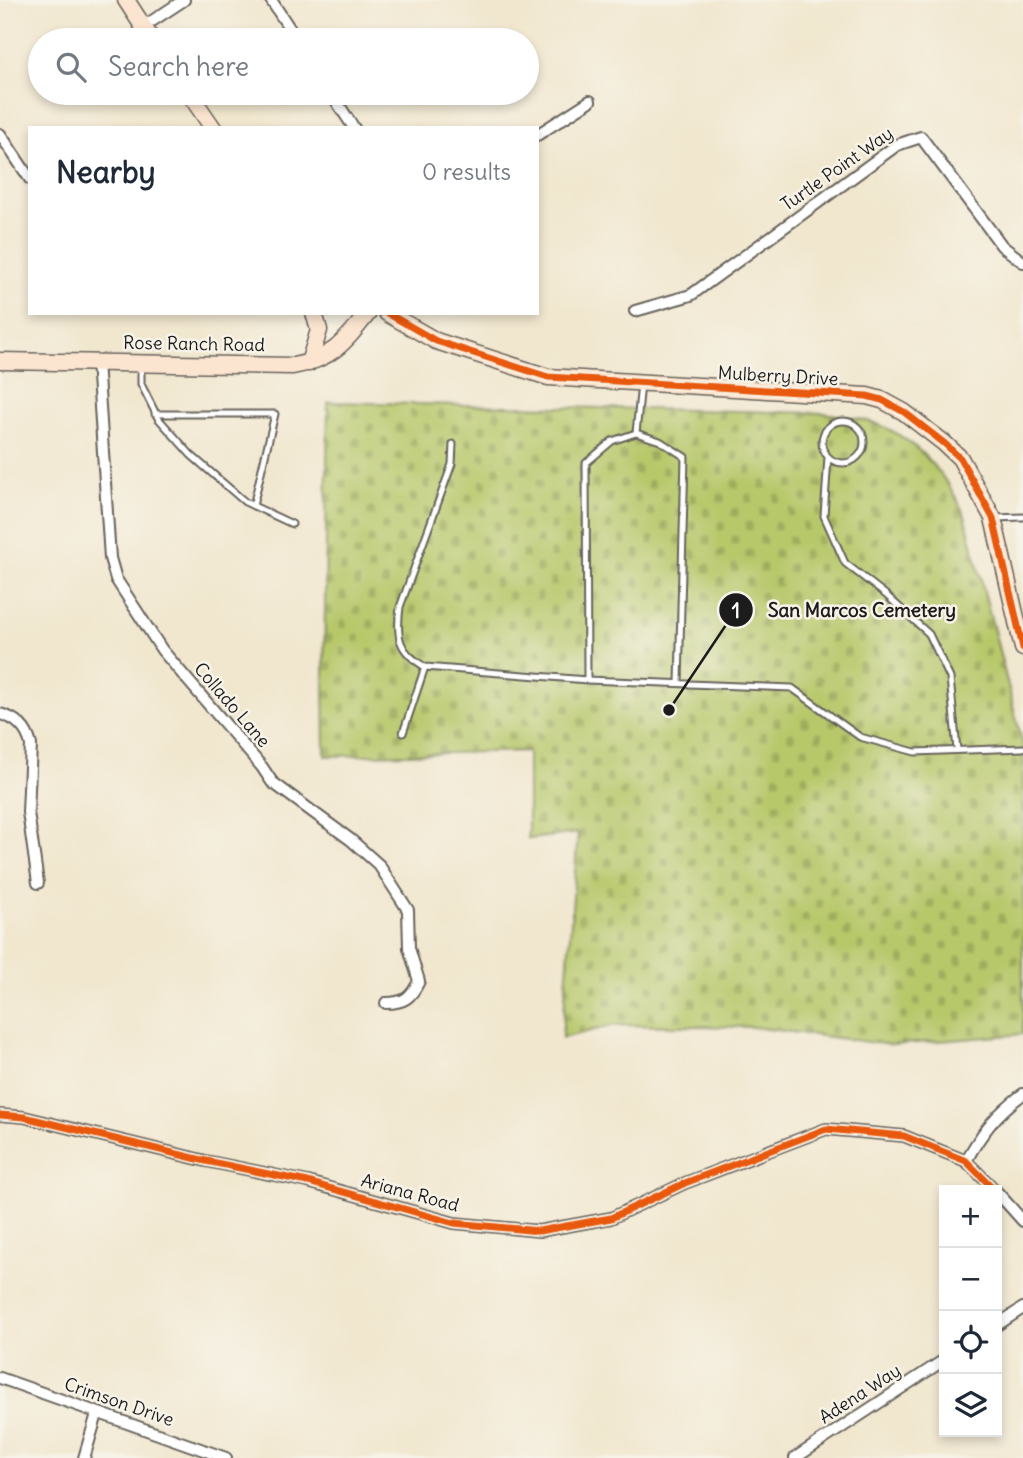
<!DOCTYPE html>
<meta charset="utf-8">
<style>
body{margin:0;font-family:Delius,sans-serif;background:#f6f6f7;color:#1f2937}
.controls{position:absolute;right:21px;bottom:21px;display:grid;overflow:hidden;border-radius:0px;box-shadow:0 4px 10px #0003}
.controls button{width:63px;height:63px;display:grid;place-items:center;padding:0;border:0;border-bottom:2px solid #e0e1e3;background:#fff;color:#1f2937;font:35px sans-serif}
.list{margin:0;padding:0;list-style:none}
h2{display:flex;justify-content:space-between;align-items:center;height:91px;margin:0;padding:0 28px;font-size:30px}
h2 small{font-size:23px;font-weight:400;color:#747a83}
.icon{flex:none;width:38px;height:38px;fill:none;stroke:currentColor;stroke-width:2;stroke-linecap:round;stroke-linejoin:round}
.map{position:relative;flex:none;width:1023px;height:1458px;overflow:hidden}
.search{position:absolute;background:#fff;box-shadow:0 4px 10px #0003;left:28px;top:28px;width:511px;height:77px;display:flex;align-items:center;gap:18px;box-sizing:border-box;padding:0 24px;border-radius:38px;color:#747a83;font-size:26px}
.panel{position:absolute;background:#fff;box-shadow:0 4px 10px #0003;left:28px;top:126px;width:511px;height:189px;border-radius:0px}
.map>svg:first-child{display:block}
.cemetery{fill:url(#cemetery-stones);stroke:#6a7244;stroke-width:2}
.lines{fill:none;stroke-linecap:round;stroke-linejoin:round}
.lane-casing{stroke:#67635b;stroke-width:9}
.street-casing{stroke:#67635b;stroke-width:14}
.secondary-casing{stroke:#67635b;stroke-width:19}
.lane{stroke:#fff;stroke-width:5}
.street{stroke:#fff;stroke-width:10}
.secondary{stroke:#fce5d0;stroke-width:16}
.cycleway-casing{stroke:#f7f3e8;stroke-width:11}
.cycleway{stroke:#e8590c;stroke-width:7}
.labels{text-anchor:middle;stroke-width:5;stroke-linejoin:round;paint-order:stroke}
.street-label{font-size:18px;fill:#1c1c1c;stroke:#f7f3e8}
.leader{fill:none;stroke:#1c1c1c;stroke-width:2.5}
.callout-dot{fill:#1c1c1c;stroke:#f7f3e8;stroke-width:2.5}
.mark-label{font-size:21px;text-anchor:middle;font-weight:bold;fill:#fff}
.callout-label{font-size:19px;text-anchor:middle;font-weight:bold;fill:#1c1c1c;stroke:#f7f3e8;stroke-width:5;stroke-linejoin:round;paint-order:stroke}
</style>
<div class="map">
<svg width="1023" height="1458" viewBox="0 0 1023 1458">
<defs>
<pattern id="cemetery-stones" width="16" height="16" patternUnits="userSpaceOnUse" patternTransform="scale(1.75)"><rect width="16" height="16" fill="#b7c86b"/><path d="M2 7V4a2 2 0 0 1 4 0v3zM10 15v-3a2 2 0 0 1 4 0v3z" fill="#9dab5c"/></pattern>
</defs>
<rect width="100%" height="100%" fill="#f7f3e8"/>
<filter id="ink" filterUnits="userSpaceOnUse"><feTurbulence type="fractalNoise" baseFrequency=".0143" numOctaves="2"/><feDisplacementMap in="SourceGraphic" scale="14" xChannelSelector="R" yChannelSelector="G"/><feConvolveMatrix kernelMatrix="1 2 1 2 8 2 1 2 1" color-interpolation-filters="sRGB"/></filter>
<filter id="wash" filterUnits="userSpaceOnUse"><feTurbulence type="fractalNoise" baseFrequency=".00686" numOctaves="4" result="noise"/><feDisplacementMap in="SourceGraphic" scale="28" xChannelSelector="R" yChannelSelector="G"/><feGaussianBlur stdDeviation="1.57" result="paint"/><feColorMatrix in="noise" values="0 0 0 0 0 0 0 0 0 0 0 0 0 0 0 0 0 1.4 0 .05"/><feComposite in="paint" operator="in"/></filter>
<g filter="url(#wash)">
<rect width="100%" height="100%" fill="#f1e7cf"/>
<!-- cemetery -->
<path class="cemetery" d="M328 402 824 413C842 416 861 418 877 424 918 440 948 477 965 516L1023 745V1034L892 1045 753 1027 615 1025 562 1038 578 833 528 839V751L325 756 324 676Z"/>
</g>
<g filter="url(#ink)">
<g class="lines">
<defs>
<path id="lane" d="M141 365V384L158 418 191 455 245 502 292 524
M155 414H275L253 506
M822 442a21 21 0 1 1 42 0a21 21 0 1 1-42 0Z
M636 433 660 441 685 457 679 683
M453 444 452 464 400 607C396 637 398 651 425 667L587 680 586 463 612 441 636 433 641 384
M828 457 824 516 845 563 886 595 929 634 950 678 957 750
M996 518 1023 517
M587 680 792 688 860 737 915 752 1023 748
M403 733 425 667"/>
<path id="street" d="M271 0 297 40
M143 27 184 0
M331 93 354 128
M0 134 30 179
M537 135 590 101
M635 311 691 295 897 145 921 137 1002 246 1023 262
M97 361 110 558 116 579 162 650 262 767 272 782 351 840 379 865 408 910 409 948 419 981C411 998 404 1003 386 1003
M0 714C16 718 27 728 31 745L28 812 38 883
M0 1115 24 1117 206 1161 308 1182 454 1223 539 1231 611 1218 685 1183 826 1129 904 1136 966 1161 995 1190
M966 1161C982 1132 996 1114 1023 1094
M997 1192 1023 1221
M997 1325 1023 1308
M0 1378 226 1458
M84 1458 97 1414
M795 1458 944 1360"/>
<path id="secondary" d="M126 0 152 40
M189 93 213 128
M387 313 436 341 548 377 867 396 882 400 904 412 944 443 960 458 993 518 1023 648
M0 361 293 366C332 359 344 343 368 313
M309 363 319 330 314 313"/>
</defs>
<!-- lane casing -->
<use href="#lane" class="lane-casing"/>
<!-- street casing -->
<use href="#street" class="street-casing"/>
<!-- secondary casing -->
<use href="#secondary" class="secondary-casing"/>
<!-- lane -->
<use href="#lane" class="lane"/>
<!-- street -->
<use href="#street" class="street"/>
<!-- secondary -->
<use href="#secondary" class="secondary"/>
<defs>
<path id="cycleway" d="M387 313 436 341 548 377 867 396 882 400 904 412 944 443 960 458 993 518 1023 648
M0 1115 24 1117 206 1161 308 1182 454 1223 539 1231 611 1218 685 1183 826 1129 904 1136 966 1161 995 1190"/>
</defs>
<!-- cycleway casing -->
<use href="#cycleway" class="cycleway-casing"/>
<!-- cycleway -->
<use href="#cycleway" class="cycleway"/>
</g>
</g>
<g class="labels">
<!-- street labels -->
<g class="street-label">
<text transform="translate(837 169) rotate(-35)" y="6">Turtle Point Way</text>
<text transform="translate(194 344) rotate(1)" y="6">Rose Ranch Road</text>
<text transform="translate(778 376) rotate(3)" y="6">Mulberry Drive</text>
<text transform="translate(232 705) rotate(49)" y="6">Collado Lane</text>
<text transform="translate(410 1193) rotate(15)" y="6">Ariana Road</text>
<text transform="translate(860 1394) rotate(-33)" y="6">Adena Way</text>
<text transform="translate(119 1402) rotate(19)" y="6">Crimson Drive</text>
</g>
</g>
<!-- callouts -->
<path class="leader" d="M669 710L736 610"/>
<g class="callout-dot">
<circle cx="669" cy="710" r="7"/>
<circle cx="736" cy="610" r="18"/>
</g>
<g class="mark-label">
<text x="736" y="618">1</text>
</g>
<g class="callout-label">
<text x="862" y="617">San Marcos Cemetery</text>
</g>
</svg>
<div class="controls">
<button>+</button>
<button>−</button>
<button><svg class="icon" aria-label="locate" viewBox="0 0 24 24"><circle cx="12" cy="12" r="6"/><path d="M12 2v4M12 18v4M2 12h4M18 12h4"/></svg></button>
<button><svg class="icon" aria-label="layers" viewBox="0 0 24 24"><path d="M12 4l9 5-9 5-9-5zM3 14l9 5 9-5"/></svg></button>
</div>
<div class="search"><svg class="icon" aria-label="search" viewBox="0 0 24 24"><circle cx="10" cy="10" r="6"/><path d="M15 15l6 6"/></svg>Search here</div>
<section class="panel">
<h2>Nearby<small>0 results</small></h2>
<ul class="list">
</ul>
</section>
</div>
